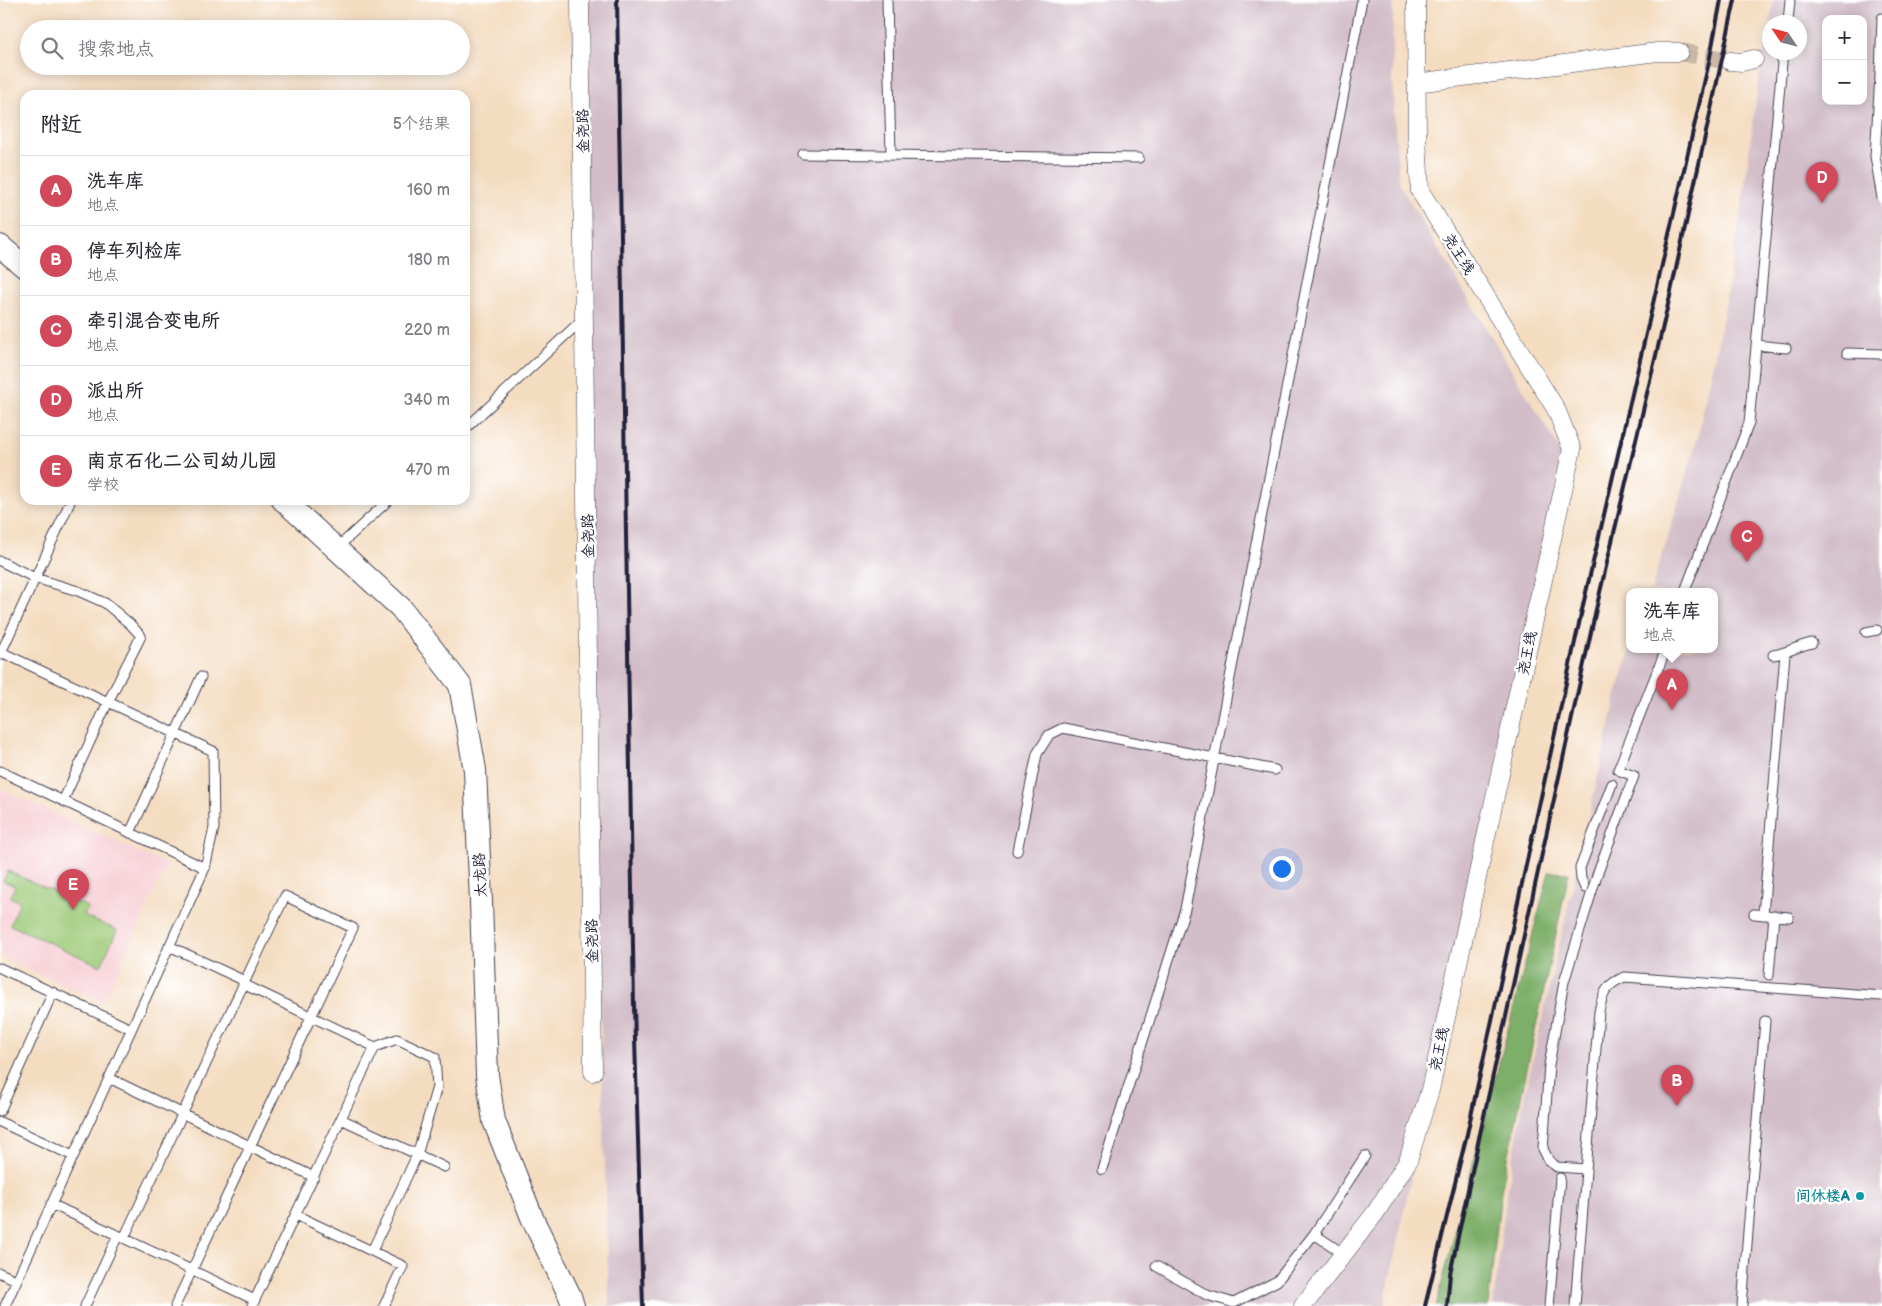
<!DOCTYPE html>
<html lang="zh">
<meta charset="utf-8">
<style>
body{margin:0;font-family:"Balsamiq Sans","LXGW WenKai TC",sans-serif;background:#f2f2f3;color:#2b2b33}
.controls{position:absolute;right:15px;top:15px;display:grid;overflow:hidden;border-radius:10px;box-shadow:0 2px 12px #0003}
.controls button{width:45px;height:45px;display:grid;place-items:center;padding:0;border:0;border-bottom:1px solid #e1e1e2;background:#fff;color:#2b2b33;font:25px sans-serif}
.compass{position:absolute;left:1762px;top:15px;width:45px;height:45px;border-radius:50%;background:#fff;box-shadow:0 2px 12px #0003;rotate:305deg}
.you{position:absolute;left:1281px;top:868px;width:18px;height:18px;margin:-12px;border:4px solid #fff;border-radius:50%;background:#1a73e8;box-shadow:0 0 0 8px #1a73e833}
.badge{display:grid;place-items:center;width:32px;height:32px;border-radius:50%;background:#d1495b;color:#fff;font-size:16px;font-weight:700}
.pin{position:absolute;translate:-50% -41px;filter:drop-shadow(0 1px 2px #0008)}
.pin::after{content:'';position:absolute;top:26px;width:18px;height:15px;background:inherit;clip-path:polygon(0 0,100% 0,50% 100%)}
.popup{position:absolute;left:1626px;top:588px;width:92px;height:65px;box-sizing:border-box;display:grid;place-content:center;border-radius:10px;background:#fff;filter:drop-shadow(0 1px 4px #0005);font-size:16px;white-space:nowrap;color:#7c7c81}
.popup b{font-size:19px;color:#2b2b33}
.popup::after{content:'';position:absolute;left:50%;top:100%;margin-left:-10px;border:10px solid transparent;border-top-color:#fff}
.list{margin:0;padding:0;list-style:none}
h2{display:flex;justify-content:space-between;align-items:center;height:65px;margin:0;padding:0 20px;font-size:21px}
h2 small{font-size:16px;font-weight:400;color:#7c7c81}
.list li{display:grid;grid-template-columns:32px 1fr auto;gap:15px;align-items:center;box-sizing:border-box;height:70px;padding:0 20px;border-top:1px solid #e1e1e2}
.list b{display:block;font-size:19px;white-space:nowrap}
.list p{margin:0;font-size:16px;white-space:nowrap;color:#7c7c81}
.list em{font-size:16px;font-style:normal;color:#7c7c81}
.icon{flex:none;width:28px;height:28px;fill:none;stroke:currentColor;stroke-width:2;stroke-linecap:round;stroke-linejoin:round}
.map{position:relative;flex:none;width:1882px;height:1306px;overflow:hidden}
.search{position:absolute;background:#fff;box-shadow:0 2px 12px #0003;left:20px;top:20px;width:450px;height:55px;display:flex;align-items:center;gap:12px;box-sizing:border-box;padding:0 18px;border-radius:28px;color:#7c7c81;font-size:19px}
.panel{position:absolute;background:#fff;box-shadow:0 2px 12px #0003;left:20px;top:90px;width:450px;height:415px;border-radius:15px}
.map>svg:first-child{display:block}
.built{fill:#f7cfd5}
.industrial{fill:#d2bdc8;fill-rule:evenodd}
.green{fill:#9ecb79;stroke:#60765a}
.forest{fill:#7eaf69;stroke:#506852}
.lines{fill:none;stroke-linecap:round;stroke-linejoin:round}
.minor-tunnel{stroke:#cab7a5;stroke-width:18;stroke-dasharray:18 9;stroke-linecap:butt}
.service-casing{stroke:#423e4f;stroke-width:11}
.minor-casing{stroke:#423e4f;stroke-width:19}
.tertiary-casing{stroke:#423e4f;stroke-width:24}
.service{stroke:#fff;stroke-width:9}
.minor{stroke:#fff;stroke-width:18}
.tertiary{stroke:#fff;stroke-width:22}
.rail{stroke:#22223b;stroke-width:4}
.service-bridge-casing{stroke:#423e4f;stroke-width:11;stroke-linecap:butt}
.service-bridge{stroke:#fff;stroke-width:9}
.culture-dot{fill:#0f9aa8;stroke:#fff;stroke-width:2}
.labels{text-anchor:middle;stroke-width:5;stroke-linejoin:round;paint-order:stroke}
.street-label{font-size:15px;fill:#22223b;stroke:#fff}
.culture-label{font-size:15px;font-weight:bold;fill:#0d838f;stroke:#fff;text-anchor:end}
</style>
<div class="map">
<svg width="1882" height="1306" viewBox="0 0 1882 1306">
<rect width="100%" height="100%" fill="#fff"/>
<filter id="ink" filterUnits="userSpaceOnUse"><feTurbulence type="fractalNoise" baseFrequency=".02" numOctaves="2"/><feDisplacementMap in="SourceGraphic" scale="10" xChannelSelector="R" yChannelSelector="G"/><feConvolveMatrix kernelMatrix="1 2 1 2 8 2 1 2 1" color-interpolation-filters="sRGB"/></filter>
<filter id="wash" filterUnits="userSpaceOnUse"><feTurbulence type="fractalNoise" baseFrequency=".0096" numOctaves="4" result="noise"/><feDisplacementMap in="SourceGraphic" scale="20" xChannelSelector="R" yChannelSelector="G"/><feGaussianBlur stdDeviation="1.12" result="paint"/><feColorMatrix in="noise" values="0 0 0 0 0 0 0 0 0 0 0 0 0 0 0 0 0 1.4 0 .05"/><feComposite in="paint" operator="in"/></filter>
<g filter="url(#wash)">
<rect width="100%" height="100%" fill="#f4dcc0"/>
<!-- built -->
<path class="built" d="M0 789 167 865 103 1003 0 956Z"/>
<!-- industrial -->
<path class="industrial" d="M572 0H1393L1392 81 1399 184 1563 455 1384 1306H609Z
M1774 0H1882V1306H1493L1506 1200 1524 1098 1619 685 1631 649H1714V591H1651L1697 440 1723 317 1742 206 1757 91 1769 23 1770 52H1800V22H1770ZM1826 19H1863V101H1826Z"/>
<!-- green -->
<path class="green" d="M8 871 88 907 84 916 117 930 101 966 10 925 20 902 10 897 15 886 3 881Z"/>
<!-- forest -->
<path class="forest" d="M1549 872 1569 873 1501 1191 1488 1306H1436Z"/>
</g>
<g filter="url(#ink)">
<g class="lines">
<!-- minor-tunnel -->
<path class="minor-tunnel" d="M1679 52 1730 61"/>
<defs>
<path id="service" d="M887 0 891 154
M1788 22 1790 0
M1881 81 1880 75 1882 18
M803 154 1139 158
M1756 345 1786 348
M1847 353 1882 354
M465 429 584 318
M337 548 389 500
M0 561 35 578 78 591 105 603 130 624 141 636 108 702 63 801
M1685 591 1749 423 1783 52
M1866 632 1877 630
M1 652 213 751 214 828 205 868 5 1306
M0 655 71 500
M1773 655C1787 653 1798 646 1812 643
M0 771 205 868
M130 833 201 677
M1017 851 1037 754 1049 735 1063 728 1275 770
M1585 888 1581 879 1580 868 1612 784
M1754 914 1789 917
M1763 915 1785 654
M169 946 245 981
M0 968 131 1029
M1769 975 1774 915
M243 984 375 1047
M109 1078 314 1177
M0 1111 53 992
M341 1119 444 1167
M0 1122 73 1156
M1102 1169 1185 909 1362 0
M51 1204 255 1300
M296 1215 403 1266 384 1306
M124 1238 285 896 353 928 175 1306
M1344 1254 1314 1234 1365 1156
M1156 1266 1207 1295 1234 1303 1277 1281 1314 1234
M0 1273 16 1280
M85 1306 118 1235
M252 1306 375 1047 397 1039 435 1057 437 1087 417 1155 372 1251
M1549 1306 1560 1178
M1742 1306 1765 1021"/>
<path id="minor" d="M580 0 593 1072
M1730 61 1742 62 1754 59
M1416 83 1657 52H1679
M1303 1306 1376 1212 1408 1161 1430 1090 1572 449 1556 409 1420 191 1417 138 1416 0"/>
<path id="tertiary" d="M0 246 25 267
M283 500 401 608 460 685 475 770 481 902 487 1075 494 1121 533 1220 570 1296 573 1306"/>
</defs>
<!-- service casing -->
<use href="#service" class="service-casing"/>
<!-- minor casing -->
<use href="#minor" class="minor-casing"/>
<!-- tertiary casing -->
<use href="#tertiary" class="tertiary-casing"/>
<!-- service -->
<use href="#service" class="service"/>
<!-- minor -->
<use href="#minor" class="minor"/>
<!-- tertiary -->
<use href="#tertiary" class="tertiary"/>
<!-- rail -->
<path class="rail" d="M617 0 634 1006 643 1306
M1425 1306 1467 1134 1584 601 1709 62 1721 0
M1447 1306 1450 1274 1480 1134 1597 605 1670 296 1735 0"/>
<defs>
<path id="service-bridge" d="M1880 75 1875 156 1882 198
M1586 1169 1557 1167 1549 1161 1543 1149 1549 1065 1564 982 1597 875 1634 776 1618 770 1666 649
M1575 1306 1599 1012C1602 994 1607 983 1625 977L1882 996"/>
</defs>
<!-- service-bridge casing -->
<use href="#service-bridge" class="service-bridge-casing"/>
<!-- service-bridge -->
<use href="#service-bridge" class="service-bridge"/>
</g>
</g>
<!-- markers -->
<circle class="culture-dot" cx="1860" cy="1196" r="5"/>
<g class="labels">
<!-- street labels -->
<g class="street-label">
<text transform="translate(583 131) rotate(-91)" y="5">金尧路</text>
<text transform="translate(1459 254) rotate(58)" y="5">尧王线</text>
<text transform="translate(588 536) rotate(-91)" y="5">金尧路</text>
<text transform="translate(1527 653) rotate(-78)" y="5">尧王线</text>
<text transform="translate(480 875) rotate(-93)" y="5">太龙路</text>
<text transform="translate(592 941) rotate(-91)" y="5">金尧路</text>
<text transform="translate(1439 1049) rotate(-78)" y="5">尧王线</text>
</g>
<!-- culture labels -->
<g class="culture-label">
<text x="1850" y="1201">间休楼A</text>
</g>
</g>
</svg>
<div class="controls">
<button>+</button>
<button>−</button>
</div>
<svg class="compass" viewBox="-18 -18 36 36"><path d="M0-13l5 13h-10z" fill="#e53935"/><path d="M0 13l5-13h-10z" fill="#7c7c81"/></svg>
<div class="you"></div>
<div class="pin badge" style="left:1672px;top:710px">A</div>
<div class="popup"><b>洗车库</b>地点</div>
<div class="pin badge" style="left:1677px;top:1106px">B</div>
<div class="pin badge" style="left:1747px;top:562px">C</div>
<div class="pin badge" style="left:1822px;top:203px">D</div>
<div class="pin badge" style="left:73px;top:910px">E</div>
<div class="search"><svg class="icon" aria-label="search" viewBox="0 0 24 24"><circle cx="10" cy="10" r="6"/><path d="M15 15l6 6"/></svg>搜索地点</div>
<section class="panel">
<h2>附近<small>5个结果</small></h2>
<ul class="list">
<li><span class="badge">A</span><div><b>洗车库</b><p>地点</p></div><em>160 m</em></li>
<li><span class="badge">B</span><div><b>停车列检库</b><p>地点</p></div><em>180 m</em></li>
<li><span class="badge">C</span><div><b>牵引混合变电所</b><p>地点</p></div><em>220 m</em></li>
<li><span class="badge">D</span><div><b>派出所</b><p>地点</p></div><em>340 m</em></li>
<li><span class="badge">E</span><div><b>南京石化二公司幼儿园</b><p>学校</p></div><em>470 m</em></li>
</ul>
</section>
</div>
